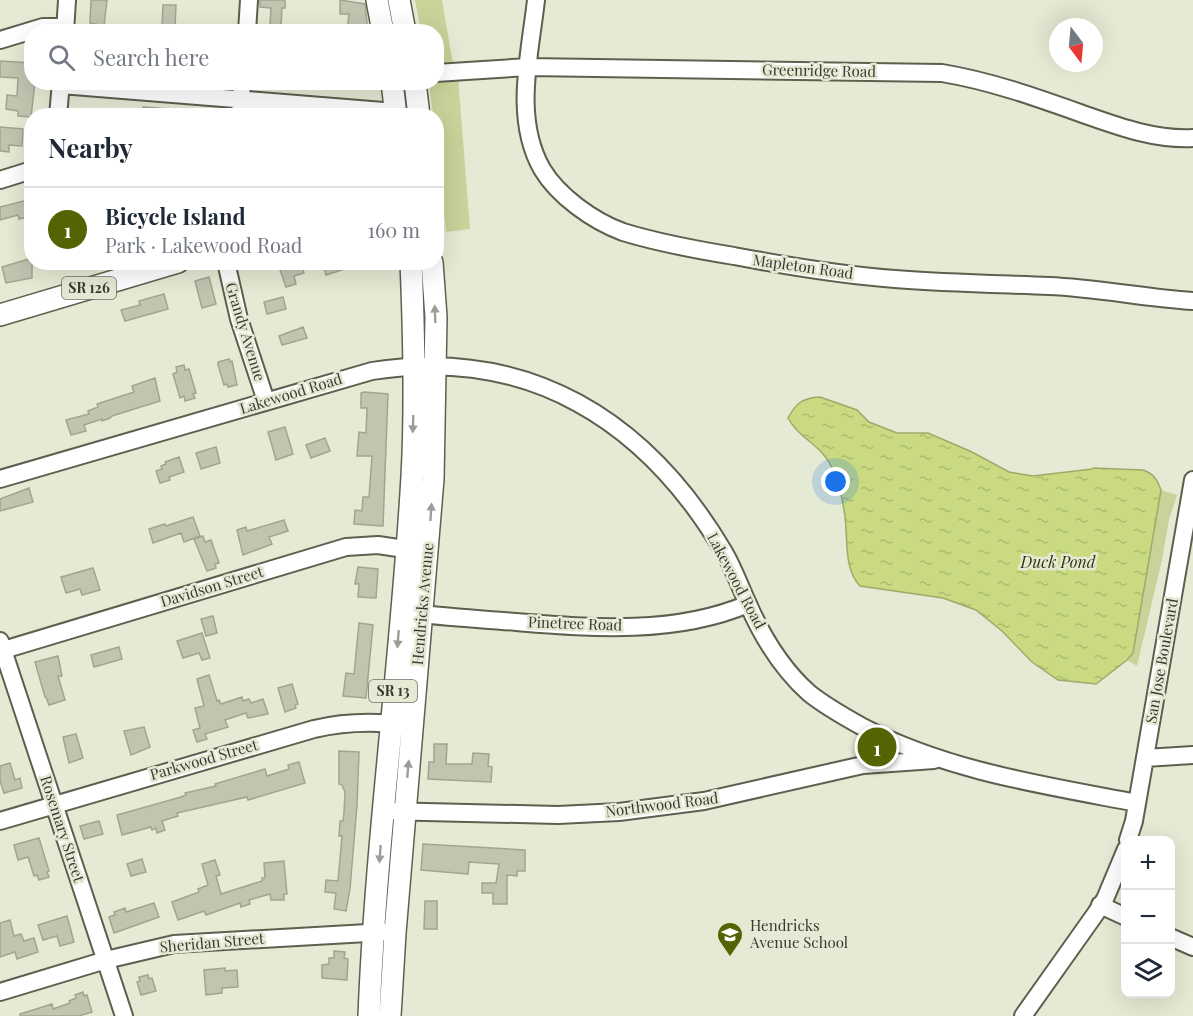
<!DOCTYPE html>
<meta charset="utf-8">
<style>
body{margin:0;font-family:"Playfair Display",serif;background:#f6f6f7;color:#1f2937}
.controls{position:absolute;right:18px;bottom:18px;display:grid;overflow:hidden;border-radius:12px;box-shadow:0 6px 24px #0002}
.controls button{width:54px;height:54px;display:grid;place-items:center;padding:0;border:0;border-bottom:2px solid #e0e1e3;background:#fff;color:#1f2937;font:30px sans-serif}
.compass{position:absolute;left:1049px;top:18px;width:54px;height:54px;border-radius:50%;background:#fff;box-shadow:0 6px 24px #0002;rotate:164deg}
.you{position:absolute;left:836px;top:482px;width:21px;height:21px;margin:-15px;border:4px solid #fff;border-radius:50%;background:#1a73e8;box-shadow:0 0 0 9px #1a73e833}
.badge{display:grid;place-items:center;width:39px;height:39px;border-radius:50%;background:#566304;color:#fff;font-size:20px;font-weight:700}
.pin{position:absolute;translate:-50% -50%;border:3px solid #fff;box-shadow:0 2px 6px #0006}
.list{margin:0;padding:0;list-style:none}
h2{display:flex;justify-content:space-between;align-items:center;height:78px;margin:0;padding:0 24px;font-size:26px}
h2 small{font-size:20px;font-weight:400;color:#747a83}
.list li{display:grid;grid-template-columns:39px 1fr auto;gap:18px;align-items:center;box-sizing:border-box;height:84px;padding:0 24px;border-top:2px solid #e0e1e3}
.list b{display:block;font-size:22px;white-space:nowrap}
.list p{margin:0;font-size:20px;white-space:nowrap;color:#747a83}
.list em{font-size:20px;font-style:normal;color:#747a83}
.icon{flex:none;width:33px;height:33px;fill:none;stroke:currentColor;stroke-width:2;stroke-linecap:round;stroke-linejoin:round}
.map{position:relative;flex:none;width:1193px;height:1016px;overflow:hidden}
.search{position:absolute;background:#fff;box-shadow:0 6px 24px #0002;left:24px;top:24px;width:420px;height:66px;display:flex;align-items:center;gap:15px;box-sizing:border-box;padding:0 21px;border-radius:24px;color:#747a83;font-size:22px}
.panel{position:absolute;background:#fff;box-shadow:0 6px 24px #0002;left:24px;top:108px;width:420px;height:162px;border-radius:24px}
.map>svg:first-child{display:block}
.park{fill:#c7d399}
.water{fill:url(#water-ripples);stroke:#9eaa69;stroke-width:1.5}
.building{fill:#c0c5b0;stroke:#a0a591;stroke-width:1.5}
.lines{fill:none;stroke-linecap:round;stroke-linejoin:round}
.minor-casing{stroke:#5c604e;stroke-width:20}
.major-casing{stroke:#5c604e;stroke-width:24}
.minor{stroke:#fff;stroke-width:16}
.major{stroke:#fff;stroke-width:21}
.oneway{fill:#9c9c98}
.labels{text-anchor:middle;stroke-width:5;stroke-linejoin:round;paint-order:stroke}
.shield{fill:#e5ead4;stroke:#6c6f63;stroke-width:1.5}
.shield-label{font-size:14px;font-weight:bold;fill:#383a32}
.street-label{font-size:15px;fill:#383a32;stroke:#e5ead4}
.poi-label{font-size:15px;fill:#383a32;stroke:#e5ead4;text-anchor:start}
.water-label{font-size:16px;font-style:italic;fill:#2e340e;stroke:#e5ead4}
</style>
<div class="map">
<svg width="1193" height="1016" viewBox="0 0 1193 1016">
<defs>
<pattern id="water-ripples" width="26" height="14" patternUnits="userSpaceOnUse" patternTransform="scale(1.5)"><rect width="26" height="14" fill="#c9da81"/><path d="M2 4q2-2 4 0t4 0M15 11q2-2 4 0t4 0" fill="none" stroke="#adbc70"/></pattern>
</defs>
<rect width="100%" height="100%" fill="#e5ead4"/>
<!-- park -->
<path class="park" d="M415 0H442L453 64 437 66 436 32 421 31Z
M458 77 470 229 446 232 437 144 436 116 433 115 429 85 431 83 436 82 437 79Z
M1161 490 1177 495 1169 520 1162 560 1137 666 1127 660 1133 653Z"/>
<!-- water -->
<path class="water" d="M820 397 857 410 869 422 897 433H928L972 452 1009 472 1033 476 1092 469 1093 468 1143 470C1154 474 1157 479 1161 490L1133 653 1127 660 1096 684 1058 680 1032 662 1002 631 976 610 943 598 860 586C842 567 849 535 844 510 842 497 838 482 833 470 822 444 800 440 788 418 796 403 802 398 820 397Z"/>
<!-- building -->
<path class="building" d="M91 0H107L104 26 90 23Z
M260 0H285V8H282L281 26 270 24 271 8 260 7Z
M340 0 365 4 368 32H347L349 14H340Z
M163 5H176L175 26H162Z
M0 61 32 63V82H35L31 117 18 116V111L6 109 7 95 17 96 18 78 0 77Z
M143 107 170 109 169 116H142Z
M0 127 23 129 22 146 9 145V152L0 151Z
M32 199V216L19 219 18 215 0 220V207Z
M32 258V278L6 283 2 267Z
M291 262H301L304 273 294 276 296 284 286 287 279 267Z
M322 262H340L342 270 326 275Z
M209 277 216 304 202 308 195 281Z
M164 294 168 309 125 321 121 310 140 305 139 301Z
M283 297 286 309 267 314 264 302Z
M303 327 307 338 282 345 279 336Z
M229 359 230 362 232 361 237 385 228 387 227 384 224 385 218 365V362Z
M184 365 185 370 189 369 196 393 193 394 195 398 185 401 184 396 180 398 173 374 177 372 176 367Z
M155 378 160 401 112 416 110 418 102 421V419L84 425 86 431 71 435 66 420 89 414 88 411 98 407 97 404 134 392 132 386Z
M364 392 388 394 383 526 354 524 355 510 362 511 363 497H369L372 456H357L359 432 366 433 367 408H361V393Z
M285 427 293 454 276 460 268 432Z
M325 438 330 451 311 458 306 445Z
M216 447 220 463 201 469 196 453Z
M179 457 184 472 169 477 170 480 160 483 156 471 162 469 161 466 166 464 165 462Z
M29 488 33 502 0 511V499Z
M193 517 200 536 184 542 181 533 153 543 149 529 165 524 166 526Z
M284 520 288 531 269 537 272 544 243 555 237 530 246 527 247 531Z
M203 536 205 542 211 540 219 563 215 564 216 568 207 571 194 539Z
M358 567 378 569 376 598 358 597 359 584H355Z
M93 568 100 590 82 595 80 589 66 593 61 577Z
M213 616 217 633 206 636 201 619Z
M359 623 373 625 366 698 343 696 346 673 354 674Z
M202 633 210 658 202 660 199 653 183 658 177 641Z
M119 647 122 659 94 667 91 655Z
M58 656 62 676H58L65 700 49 705 46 697H45L35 662Z
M209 675 217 701 219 700 221 704 242 697 243 701 249 699 251 703 263 699 268 714 248 718 246 713 225 720 228 727 205 734 207 739 197 742 193 730 200 728 195 708 204 706 197 679Z
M292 684 298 704 295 705 296 708 285 712 278 688Z
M144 727 150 747 131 755 124 731Z
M76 734 83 758 69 763 63 737Z
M434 744H447L446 764H472L473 753 489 754 488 766 492 767 491 782 428 779 429 762H434Z
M339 751 359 752 357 805 350 889 346 911 334 909 336 893 325 892 326 880 338 881 342 836H339L340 821H343L344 812 345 792 342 785 339 784Z
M299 762 305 783 248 800 247 797 177 813 178 816 162 821 165 830 157 833 156 828 152 830 151 827 122 835 117 815 181 797 186 795 185 793 216 786 215 784 265 769 267 776 289 769 288 765Z
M10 763 15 780 20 778 22 788 4 793 0 781V766Z
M99 821 103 834 84 839 80 826Z
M39 838 49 871 47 872 49 877 39 880 37 875 34 876 28 857 18 860 14 845Z
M423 844 525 850V871H517V876L507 875V904H493V893H482V883H496L499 864 469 862 468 874 421 870Z
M142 859 146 872 131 876 127 864Z
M215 860 220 875 216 876 221 894 262 881V878H265L264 863 284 861 287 894H284V900H271L270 894 249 900 250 904 241 907 240 903 206 915 204 911 178 920 172 902 199 892 198 889 208 885 202 864Z
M425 901H437V929H424Z
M154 903 159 917 114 933 109 917 115 915 114 912 125 908 126 912Z
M67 916 74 942 60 946 57 936 43 940 38 925Z
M10 920 14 936 21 934 24 941 34 938 38 952 17 959 15 952 0 957V923Z
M334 951 345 952 344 958 348 959 347 980 322 978V965L329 964V958H334Z
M225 968V971L237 970 238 987 222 988V993L206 995 204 970Z
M148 975 149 979 152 978 156 991 141 995 137 982 140 981 139 977Z
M83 992 84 996 87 995 92 1012 79 1016H20V1014L52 1004 53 1009 70 1003 69 1001 76 998 75 995Z"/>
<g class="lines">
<defs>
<path id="minor" d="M536 0C530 55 513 118 542 169 558 196 593 221 623 232 659 243 697 250 734 256 787 266 841 275 895 279 946 283 998 284 1049 286 1097 288 1145 298 1193 301
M65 32 67 0
M247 32 249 0
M0 40 43 27H65
M436 73 528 67 942 73C990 81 1035 97 1080 113 1117 126 1154 140 1193 138
M61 85 396 112
M58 116 61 82
M240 116 242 82
M0 180 32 170
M226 262 239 319 266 401
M0 479 372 371C528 346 646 420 724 552 734 569 740 587 748 604 762 636 783 670 809 693 825 706 843 716 861 726 947 771 1043 785 1137 803
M410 613C445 617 481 619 516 622 592 628 675 635 748 604
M0 641 124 1016
M0 651 346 547 378 545 418 551
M1145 758 1193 755
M383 811 558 815 619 812 704 801 863 765 934 760
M0 821 314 729C344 722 372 721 403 725
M1128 840 1134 821 1193 480
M1100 905 1126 917
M1170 937 1193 947
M0 992 106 960 174 944 385 932
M1023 1016 1096 913 1105 899 1126 849"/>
<path id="major" d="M377 0 383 32
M399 0 405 32
M392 82 396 116
M415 82 419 116
M0 315 178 262
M369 1016C376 836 402 656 412 476 416 405 414 334 411 262
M390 1016 395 933 433 479 436 317 432 262"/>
</defs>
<!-- minor casing -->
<use href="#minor" class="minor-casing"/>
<!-- major casing -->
<use href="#major" class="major-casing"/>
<!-- minor -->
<use href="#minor" class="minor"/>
<!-- major -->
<use href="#major" class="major"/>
</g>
<!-- one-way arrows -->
<defs><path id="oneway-solid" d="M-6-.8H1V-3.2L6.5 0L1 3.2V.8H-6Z" transform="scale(1.5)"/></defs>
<g class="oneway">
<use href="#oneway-solid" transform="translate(435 314) rotate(-92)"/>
<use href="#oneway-solid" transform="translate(413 424) rotate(92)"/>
<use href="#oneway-solid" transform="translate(431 512) rotate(-86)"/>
<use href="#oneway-solid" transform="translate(398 639) rotate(95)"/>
<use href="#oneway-solid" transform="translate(408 769) rotate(-85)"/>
<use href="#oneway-solid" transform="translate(380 854) rotate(94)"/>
</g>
<!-- icons -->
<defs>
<symbol id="school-pin" viewBox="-11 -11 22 30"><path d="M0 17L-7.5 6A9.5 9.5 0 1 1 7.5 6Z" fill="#566304" stroke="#e5ead4"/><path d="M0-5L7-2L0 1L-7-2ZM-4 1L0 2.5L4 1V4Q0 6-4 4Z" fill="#fff"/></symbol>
</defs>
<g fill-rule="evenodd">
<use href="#school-pin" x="715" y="920" width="30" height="40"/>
</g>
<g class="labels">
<!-- shield labels -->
<g class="shield">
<rect x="62" y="277" width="54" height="22" rx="4.5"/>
<rect x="369" y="680" width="48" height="22" rx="4.5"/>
</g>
<g class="shield-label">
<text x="89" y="293">SR 126</text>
<text x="393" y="696">SR 13</text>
</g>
<!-- street labels -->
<g class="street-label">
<text transform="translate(819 71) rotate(1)" y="5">Greenridge Road</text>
<text transform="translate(803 267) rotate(8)" y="5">Mapleton Road</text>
<text transform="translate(245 332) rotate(73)" y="5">Grandy Avenue</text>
<text transform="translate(291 394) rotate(-17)" y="5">Lakewood Road</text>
<text transform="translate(736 581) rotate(62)" y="5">Lakewood Road</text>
<text transform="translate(212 587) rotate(-17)" y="5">Davidson Street</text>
<text transform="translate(423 604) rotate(-85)" y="5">Hendricks Avenue</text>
<text transform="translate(575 624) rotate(2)" y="5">Pinetree Road</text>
<text transform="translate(1162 661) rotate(-80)" y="5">San Jose Boulevard</text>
<text transform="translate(204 760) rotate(-16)" y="5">Parkwood Street</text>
<text transform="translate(662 805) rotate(-7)" y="5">Northwood Road</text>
<text transform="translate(62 829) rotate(72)" y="5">Rosemary Street</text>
<text transform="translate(212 943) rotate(-5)" y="5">Sheridan Street</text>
</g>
<!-- poi labels -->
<g class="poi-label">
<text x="750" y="931">Hendricks<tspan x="750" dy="17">Avenue School</tspan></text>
</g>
<!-- water labels -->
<g class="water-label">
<text x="1058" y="568">Duck Pond</text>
</g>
</g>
</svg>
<div class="controls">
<button>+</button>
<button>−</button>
<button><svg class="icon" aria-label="layers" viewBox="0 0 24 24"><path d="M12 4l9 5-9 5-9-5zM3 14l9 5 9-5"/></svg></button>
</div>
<svg class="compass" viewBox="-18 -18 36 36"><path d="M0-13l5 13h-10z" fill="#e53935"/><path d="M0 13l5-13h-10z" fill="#747a83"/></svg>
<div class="you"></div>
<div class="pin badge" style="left:877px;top:747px">1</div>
<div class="search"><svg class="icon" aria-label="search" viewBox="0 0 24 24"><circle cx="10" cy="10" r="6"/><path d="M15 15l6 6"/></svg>Search here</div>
<section class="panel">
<h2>Nearby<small></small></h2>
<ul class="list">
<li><span class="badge">1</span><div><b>Bicycle Island</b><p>Park · Lakewood Road</p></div><em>160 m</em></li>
</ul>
</section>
</div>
